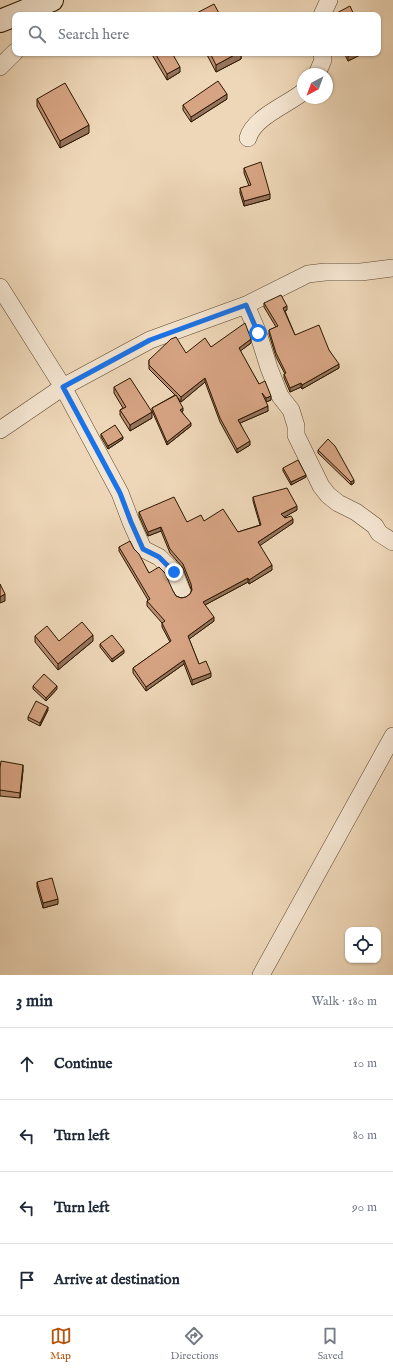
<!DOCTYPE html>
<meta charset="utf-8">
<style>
body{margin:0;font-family:"IM FELL English",serif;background:#f6f6f7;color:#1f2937}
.controls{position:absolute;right:12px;bottom:12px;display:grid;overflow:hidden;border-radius:8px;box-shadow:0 1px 3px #0004}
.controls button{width:36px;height:36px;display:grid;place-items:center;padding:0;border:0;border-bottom:1px solid #e0e1e3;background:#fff;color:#1f2937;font:20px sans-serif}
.compass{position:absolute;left:297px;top:68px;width:36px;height:36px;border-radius:50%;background:#fff;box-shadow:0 1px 3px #0004;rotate:221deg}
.stop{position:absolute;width:12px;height:12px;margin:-9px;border:3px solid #1a73e8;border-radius:50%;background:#fff}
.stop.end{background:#1a73e8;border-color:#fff;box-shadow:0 1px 4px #0008}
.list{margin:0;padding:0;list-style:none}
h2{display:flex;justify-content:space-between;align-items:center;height:52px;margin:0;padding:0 16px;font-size:17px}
h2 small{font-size:13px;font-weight:400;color:#747a83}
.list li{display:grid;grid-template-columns:26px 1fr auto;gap:12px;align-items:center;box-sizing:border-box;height:72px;padding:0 16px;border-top:1px solid #e0e1e3}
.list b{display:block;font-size:15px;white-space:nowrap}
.list em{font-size:13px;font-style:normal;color:#747a83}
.icon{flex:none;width:22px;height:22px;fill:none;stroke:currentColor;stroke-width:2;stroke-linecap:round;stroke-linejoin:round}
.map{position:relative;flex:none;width:393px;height:975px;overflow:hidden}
.search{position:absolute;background:#fff;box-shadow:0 1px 3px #0004;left:12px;right:12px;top:12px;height:44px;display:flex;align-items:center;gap:10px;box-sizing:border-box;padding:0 14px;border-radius:8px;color:#747a83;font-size:15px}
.sheet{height:340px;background:#fff}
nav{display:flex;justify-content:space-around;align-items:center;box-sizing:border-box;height:56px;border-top:1px solid #e0e1e3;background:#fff;font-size:11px;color:#747a83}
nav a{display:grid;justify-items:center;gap:2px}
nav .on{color:#b45309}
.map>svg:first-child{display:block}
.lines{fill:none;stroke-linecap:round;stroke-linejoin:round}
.street-casing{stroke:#5c482e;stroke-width:18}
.secondary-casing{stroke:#2b1800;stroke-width:24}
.street{stroke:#f4e5d1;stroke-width:17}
.secondary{stroke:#f4e5d1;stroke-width:22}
.wall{fill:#b98d71;stroke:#2b1800}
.shaded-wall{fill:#96735c;stroke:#2b1800}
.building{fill:#d7a483;stroke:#2b1800}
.route{stroke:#1a73e8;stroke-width:5}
</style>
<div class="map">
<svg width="393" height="975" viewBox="0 0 393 975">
<rect width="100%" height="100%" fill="#eed7b8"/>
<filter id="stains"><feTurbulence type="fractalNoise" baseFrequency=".005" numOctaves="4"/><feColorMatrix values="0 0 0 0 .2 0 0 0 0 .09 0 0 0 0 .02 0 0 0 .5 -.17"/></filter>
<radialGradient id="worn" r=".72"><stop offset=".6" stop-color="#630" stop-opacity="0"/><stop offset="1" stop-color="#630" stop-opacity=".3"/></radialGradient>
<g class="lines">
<defs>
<path id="street" d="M322 15 329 0
M0 67 15 52
M317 74 323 60 322 53
M248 138C254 117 287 105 303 92
M0 287 63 387 120 493 131 522 143 549 159 557 174 572 182 592
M246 305 258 333 269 368 280 396 291 410 296 426V435L321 486 328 495 338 503 356 512 375 526 379 533 393 542
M0 430 63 387 150 340 246 305 308 274 325 272H361L393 268
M261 975 393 736"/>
<path id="secondary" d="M0 21 52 0"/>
</defs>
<!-- street casing -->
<use href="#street" class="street-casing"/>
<!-- secondary casing -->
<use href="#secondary" class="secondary-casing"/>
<!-- street -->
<use href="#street" class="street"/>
<!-- secondary -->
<use href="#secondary" class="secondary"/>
</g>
<!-- wall -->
<path class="wall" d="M151 53H172L180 72 167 80Z
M206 53H241V59L216 72Z
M344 53H364L348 61Z
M37 99 89 133 60 148 37 106Z
M227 99 191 122 183 110V105Z
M244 168 270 199 244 206 240 193V188L249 186 244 173Z
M264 303 287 310 285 311 295 335 329 350 339 368 302 389 301 387 290 392 284 378V374H285L276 357 269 334V330L276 327 264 307Z
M251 343 240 351 259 384 271 400 266 402 268 411 240 423 250 445 237 453 220 422 205 382 181 402 178 398 183 411 182 412 191 426 167 445 152 411V408L175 395 149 369V360L186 353 211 347Z
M114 387 152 418 130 431 120 415V410L123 408 114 393Z
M101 434 123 439 108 449 101 437Z
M318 450 354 483 351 485 318 453Z
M283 468 306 477 291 485 283 471Z
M253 497 297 510 284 517 293 523 259 545 272 570 249 584 248 582 205 605 214 621 189 639 199 664 211 677 192 685 184 664 146 691 133 673V668L170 642 162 627V623L147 606V601L148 600 119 551V547L134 549 149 573 173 591 176 596 181 598 186 597 190 594 192 590 191 589 183 568 170 553 161 531 148 536 139 516V512L187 522 204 521 238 532 260 525 253 501Z
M35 636 59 641H93L58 670 35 642Z
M100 644 124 653 112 662 100 647Z
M33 686 57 689 46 701 33 689Z
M48 710 40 726 28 720V717Z
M0 768 23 770 20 798 0 796Z
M37 882 58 904 43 908 37 887Z"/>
<!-- shaded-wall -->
<path class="shaded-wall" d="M238 53H241V59L216 72V65Z
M354 53H364L348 61V56Z
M180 67V72L167 80V74Z
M227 94V99L191 122V117Z
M89 125V133L60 148V141Z
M270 194V199L244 206V201Z
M287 306V310L283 312V308Z
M251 339V343L239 352V348Z
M339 364V368L302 389V385Z
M205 378V382L181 402V397Z
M301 383V387L290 392V388Z
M271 396V400L266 402V398Z
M268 406V411L238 424V420Z
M183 408V411L180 412V410Z
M152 412V418L130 431V425Z
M191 423V426L167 445V442Z
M123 437V439L108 449V446Z
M250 441V445L237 453V449Z
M306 475V477L291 485V482Z
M354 480V483L351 485V482Z
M297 506V510L281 519V514Z
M293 519V523L258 547V542Z
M161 527V531L148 536V532Z
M272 565V570L249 584V580Z
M248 578V582L203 606V602Z
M5 594V601L0 603V597Z
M214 617V621L188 640V636Z
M93 635V641L58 670V664Z
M124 650V653L112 662V659Z
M184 660V664L146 691V687Z
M211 673V677L192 685V680Z
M57 686V689L46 701V698Z
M48 707V710L40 726V723Z
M23 765V770L20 798V793Z
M58 899V904L43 908V903Z"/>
<!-- building -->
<path class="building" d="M214 4 220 15H193Z
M350 6 354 15H333Z
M155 53H172L180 67 167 74Z
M210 53H238L216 65Z
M347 53H354L348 56Z
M218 81 227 94 191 117 183 105Z
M65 83 89 125 60 141 37 99Z
M261 162 270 194 244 201 240 188 251 185 244 168Z
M281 295 287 306 283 308 295 335 319 325 329 350 339 364 302 385 301 383 290 388 284 374 286 373 276 353 269 330 278 326 264 303Z
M245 323 251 339 239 348 259 384 265 381 271 396 266 398 262 393 268 406 238 420 250 441 237 449 220 418 205 378 181 397 149 365V360L171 339 176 337 186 353 205 338 211 347Z
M130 378 152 412 130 425 120 410 126 407 114 387Z
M176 395 183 408 180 410 191 423 167 442 152 408Z
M115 425 123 437 108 446 101 434Z
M328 439 335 446 354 480 351 482 318 450Z
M298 460 306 475 291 482 283 468Z
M287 488 297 506 281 514 285 518 291 516 293 519 258 542 272 565 249 580 248 578 203 602 214 617 188 636 199 664 206 661 211 673 192 680 184 660 146 687 133 668 171 641 162 623 165 621 147 601 150 599 119 547 130 541 134 549 139 554 149 573 159 567 165 573 173 591 176 596 181 598 186 597 190 594 192 590 191 584 183 564 170 549 161 527 148 532 139 512 174 497 187 522 201 515 204 521 223 509 238 532 261 525 253 497Z
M0 584 5 594 0 597Z
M82 622 93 635 58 664 35 636 47 626 59 641Z
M112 635 124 650 112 659 100 644Z
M44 674 57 686 46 698 33 686Z
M36 701 48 707 40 723 28 717Z
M1 761 23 765 20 793 0 790V768Z
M52 878 58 899 43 903 37 882Z"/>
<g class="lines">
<!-- route -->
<path class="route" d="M174 572 159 557 143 549 131 522 120 493 63 387 150 340 246 305 258 333"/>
</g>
<rect width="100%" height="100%" filter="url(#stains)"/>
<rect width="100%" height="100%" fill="url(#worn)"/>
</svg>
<div class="controls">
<button><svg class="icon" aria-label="locate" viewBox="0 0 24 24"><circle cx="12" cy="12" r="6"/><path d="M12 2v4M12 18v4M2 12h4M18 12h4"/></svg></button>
</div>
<svg class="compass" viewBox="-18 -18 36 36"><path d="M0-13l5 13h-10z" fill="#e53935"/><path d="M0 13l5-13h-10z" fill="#747a83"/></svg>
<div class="stop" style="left:258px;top:333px"></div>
<div class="stop end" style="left:174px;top:572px"></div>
<div class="search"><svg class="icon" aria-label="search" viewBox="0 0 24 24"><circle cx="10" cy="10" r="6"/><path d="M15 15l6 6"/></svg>Search here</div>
</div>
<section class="sheet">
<h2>3 min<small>Walk · 180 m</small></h2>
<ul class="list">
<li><svg class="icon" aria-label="ahead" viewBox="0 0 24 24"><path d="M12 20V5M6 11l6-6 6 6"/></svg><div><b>Continue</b></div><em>10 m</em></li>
<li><svg class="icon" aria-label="left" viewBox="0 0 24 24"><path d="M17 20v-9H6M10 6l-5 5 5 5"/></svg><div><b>Turn left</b></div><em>80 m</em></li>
<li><svg class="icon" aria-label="left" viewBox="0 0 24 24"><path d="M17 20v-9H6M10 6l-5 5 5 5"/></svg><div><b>Turn left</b></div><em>90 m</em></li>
<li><svg class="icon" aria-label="arrive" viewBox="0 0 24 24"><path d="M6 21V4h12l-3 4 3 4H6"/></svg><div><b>Arrive at destination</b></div></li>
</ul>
</section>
<nav>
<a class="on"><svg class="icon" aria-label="map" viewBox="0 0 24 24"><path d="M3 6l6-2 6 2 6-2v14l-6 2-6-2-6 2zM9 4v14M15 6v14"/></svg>Map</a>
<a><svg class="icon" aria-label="directions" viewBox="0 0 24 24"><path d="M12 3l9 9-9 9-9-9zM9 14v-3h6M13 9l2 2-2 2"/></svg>Directions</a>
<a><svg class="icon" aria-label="saved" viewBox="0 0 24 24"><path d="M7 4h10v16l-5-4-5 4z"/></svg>Saved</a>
</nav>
